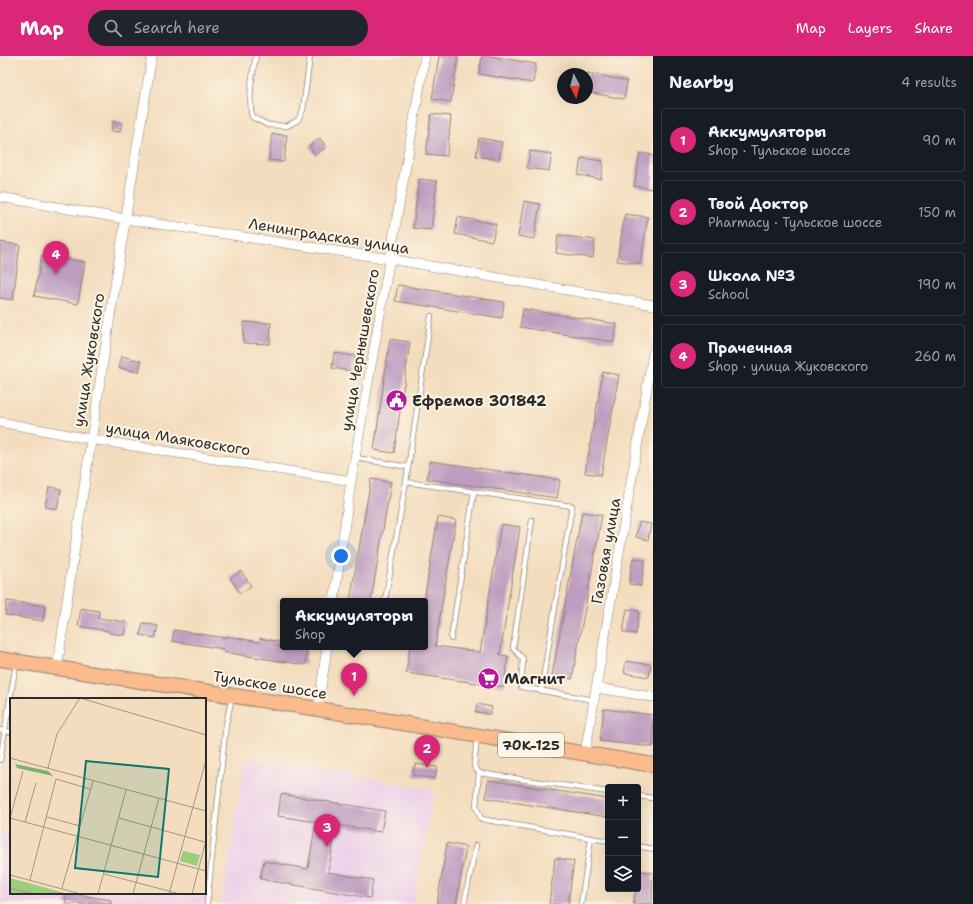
<!DOCTYPE html>
<meta charset="utf-8">
<style>
body{margin:0;font-family:"Shantell Sans",sans-serif;background:#20242c;color:#f1f3f6}
.controls{position:absolute;right:12px;bottom:12px;display:grid;overflow:hidden;border-radius:4px;box-shadow:0 4px 16px #0002}
.controls button{width:36px;height:36px;display:grid;place-items:center;padding:0;border:0;border-bottom:1px solid #363941;background:#171b24;color:#f1f3f6;font:20px sans-serif}
.compass{position:absolute;left:557px;top:12px;width:36px;height:36px;border-radius:50%;background:#171b24;box-shadow:0 4px 16px #0002;rotate:174deg}
.you{position:absolute;left:341px;top:500px;width:14px;height:14px;margin:-10px;border:3px solid #fff;border-radius:50%;background:#1a73e8;box-shadow:0 0 0 6px #1a73e833}
.badge{display:grid;place-items:center;width:26px;height:26px;border-radius:50%;background:#db2777;color:#fff;font-size:13px;font-weight:700}
.pin{position:absolute;translate:-50% -33px;filter:drop-shadow(0 1px 2px #0008)}
.pin::after{content:'';position:absolute;top:21px;width:14px;height:12px;background:inherit;clip-path:polygon(0 0,100% 0,50% 100%)}
.popup{position:absolute;left:280px;top:542px;width:148px;height:52px;box-sizing:border-box;display:grid;place-content:center;border-radius:4px;background:#171b24;filter:drop-shadow(0 1px 3px #0005);font-size:13px;white-space:nowrap;color:#9ea1a6}
.popup b{font-size:15px;color:#f1f3f6}
.popup::after{content:'';position:absolute;left:50%;top:100%;margin-left:-8px;border:8px solid transparent;border-top-color:#171b24}
.list{margin:0;padding:0;list-style:none}
h2{display:flex;justify-content:space-between;align-items:center;height:52px;margin:0;padding:0 16px;font-size:17px}
h2 small{font-size:13px;font-weight:400;color:#9ea1a6}
.list li{display:grid;grid-template-columns:26px 1fr auto;gap:12px;align-items:center;box-sizing:border-box;height:64px;margin:0 8px 8px;padding:0 8px;border:1px solid #363941;border-radius:4px}
.list b{display:block;font-size:15px;white-space:nowrap}
.list p{margin:0;font-size:13px;white-space:nowrap;color:#9ea1a6}
.list em{font-size:13px;font-style:normal;color:#9ea1a6}
.icon{flex:none;width:22px;height:22px;fill:none;stroke:currentColor;stroke-width:2;stroke-linecap:round;stroke-linejoin:round}
.map{position:relative;flex:none;width:653px;height:848px;overflow:hidden}
header{display:flex;align-items:center;gap:24px;box-sizing:border-box;height:56px;padding:0 20px;background:#db2777;color:#fff}
header strong{font-size:19px}
nav{display:flex;gap:22px;margin-inline-start:auto;font-size:14px}
.search{width:280px;height:36px;background:#20242c;display:flex;align-items:center;gap:10px;box-sizing:border-box;padding:0 14px;border-radius:22px;color:#9ea1a6;font-size:15px}
main{display:flex}
aside{flex:1;background:#171b24}
.map>svg:first-child{display:block}
.built{fill:#ecd1e9}
.building{fill:#be9dc1}
.lines{fill:none;stroke-linecap:round;stroke-linejoin:round}
.lane-casing{stroke:#908474;stroke-width:6}
.street-casing{stroke:#908474;stroke-width:10}
.primary-casing{stroke:#908474;stroke-width:16}
.lane{stroke:#fff;stroke-width:4.5}
.street{stroke:#fff;stroke-width:9}
.primary{stroke:#fbbb8d;stroke-width:14}
.labels{text-anchor:middle;stroke-width:4;stroke-linejoin:round;paint-order:stroke}
.shield{fill:#fcf5e5;stroke:#6a6863;stroke-width:1}
.shield-label{font-size:14px;font-weight:bold;fill:#2b2b2b}
.street-label{font-size:15px;fill:#2b2b2b;stroke:#fcf5e5}
.poi-label{font-size:15px;font-weight:bold;fill:#2b2b2b;stroke:#fcf5e5;text-anchor:start}
.inset-road{fill:none;stroke:#a49683;stroke-width:1}
.view{fill:#0f766e;fill-opacity:0.15;stroke:#0f766e;stroke-width:2}
.inset-edge{fill:none;stroke:#2b2b2b;stroke-width:2}
</style>
<header>
<strong>Map</strong>
<div class="search"><svg class="icon" aria-label="search" viewBox="0 0 24 24"><circle cx="10" cy="10" r="6"/><path d="M15 15l6 6"/></svg>Search here</div>
<nav><a>Map</a><a>Layers</a><a>Share</a></nav>
</header>
<main>
<div class="map">
<svg width="653" height="848" viewBox="0 0 653 848">
<rect width="100%" height="100%" fill="#fcf5e5"/>
<filter id="ink" filterUnits="userSpaceOnUse"><feTurbulence type="fractalNoise" baseFrequency=".025" numOctaves="2"/><feDisplacementMap in="SourceGraphic" scale="8" xChannelSelector="R" yChannelSelector="G"/><feConvolveMatrix kernelMatrix="1 2 1 2 8 2 1 2 1" color-interpolation-filters="sRGB"/></filter>
<filter id="wash" filterUnits="userSpaceOnUse"><feTurbulence type="fractalNoise" baseFrequency=".012" numOctaves="4" result="noise"/><feDisplacementMap in="SourceGraphic" scale="16" xChannelSelector="R" yChannelSelector="G"/><feGaussianBlur stdDeviation="0.9" result="paint"/><feColorMatrix in="noise" values="0 0 0 0 0 0 0 0 0 0 0 0 0 0 0 0 0 1.4 0 .05"/><feComposite in="paint" operator="in"/></filter>
<g filter="url(#wash)">
<rect width="100%" height="100%" fill="#f4ddbe"/>
<!-- built -->
<path class="built" d="M246 702 434 734 414 848H221Z
M0 777 11 778V837H205V812L211 813 205 848H0Z"/>
<g id="blocks">
<!-- building -->
<path class="building" d="M439 0H458L451 46 432 43Z
M482 0H490L536 8 533 27 479 18Z
M587 17 627 25 624 43 587 36Z
M431 58 451 60 447 100 426 98Z
M113 65 122 67 120 76 111 75Z
M272 78 287 79 284 106 269 104Z
M320 82 326 91 315 99 309 90Z
M479 82 502 86 499 104 476 100Z
M530 95 552 98 549 115 527 112Z
M640 97 653 99V122L651 133 634 130Z
M581 102 603 105 601 123 578 119Z
M419 123 437 125 431 174 413 172Z
M524 145 540 148 534 183 518 180Z
M625 158 648 161 640 208 617 205Z
M458 161 496 168 492 185 455 178Z
M558 179 595 184 593 202 556 197Z
M0 186 20 189 13 244 0 242Z
M42 199 85 206 78 248 34 240Z
M398 229 504 246 502 262 395 245Z
M523 253 617 268 614 286 520 271Z
M244 266 271 267 270 288 243 287Z
M390 283 410 286 394 397 374 394Z
M334 297 355 300 352 315 332 312Z
M121 300 141 305 139 316 119 312Z
M603 316 619 319 601 419 585 417Z
M430 405 560 424 557 442 427 423Z
M371 423 391 426 371 545H350Z
M49 431 61 433 57 453 45 451Z
M582 456 602 459 572 623 552 620Z
M438 461 456 464 435 590 480 596 501 468 520 471 500 599 508 600 504 631 406 617 410 591H425L424 545Z
M639 466 651 468 648 484 636 481Z
M633 502 645 504 641 530 629 528Z
M241 515 251 530 240 537 230 522Z
M7 545 45 550 43 565 5 559Z
M81 552 99 555 98 562 126 566 124 579 109 577V575L78 570Z
M627 553 639 555 636 578 623 576Z
M143 567 158 570 155 582 140 579Z
M174 574 226 582V580L260 586V582L280 586 279 591H289L307 594 305 609 223 596 224 593 172 585Z
M626 605 651 609 649 621 624 617Z
M477 648 492 651 490 658 475 656Z
M604 653 653 659V691L600 685Z
M415 708 437 711 435 723 413 719Z
M488 724 608 743V761L486 742Z
M281 738 385 755 381 776 337 769 328 816 373 824 370 842 260 823 264 805 308 813 316 766 278 760Z
M447 787 466 791 456 848H437Z
M555 802 574 805 568 848H549Z
M638 814 653 817 652 848H633L636 833H638Z
M67 837 111 844V848H65Z"/>
</g>
</g>
<g filter="url(#ink)">
<use href="#blocks" fill-opacity="0" stroke="#908474" stroke-width="1"/>
<g class="lines">
<defs>
<path id="lane" d="M256 0C252 20 248 41 252 61L268 69 287 70 298 64 303 54 310 0
M356 402 408 411
M406 426 572 450 541 635
M532 464 513 592 523 603 521 631 594 644
M385 545 406 426 431 260
M451 583 474 436
M0 674 11 676
M477 682 474 710 479 717 476 750 481 763 608 785
M0 704 16 607
M479 717 608 736
M638 740 653 742
M638 790 653 793
M207 848 226 668 232 641
M464 848 476 789
M581 848 591 782"/>
<path id="street" d="M0 141 125 163 390 203 653 249
M0 366 90 383 351 425
M334 545 351 425 425 0
M57 613C87 408 118 204 152 0
M597 632 653 641
M318 653 327 591
M585 697 653 297"/>
<path id="primary" d="M0 603 318 653 653 709"/>
</defs>
<!-- lane casing -->
<use href="#lane" class="lane-casing"/>
<!-- street casing -->
<use href="#street" class="street-casing"/>
<!-- primary casing -->
<use href="#primary" class="primary-casing"/>
<!-- lane -->
<use href="#lane" class="lane"/>
<!-- street -->
<use href="#street" class="street"/>
<!-- primary -->
<use href="#primary" class="primary"/>
</g>
</g>
<!-- icons -->
<defs>
<symbol id="civic-disc" viewBox="-11 -11 22 22"><circle r="9.5" fill="#b5179e" stroke="#fcf5e5"/><path d="M-.6-6.5H3V-4.5H.6V-3L4-1V1h2V6H-6V1h2V-1L-.6-3ZM-1.2 2.5V6h2.4V2.5Z" fill="#fff"/></symbol>
<symbol id="supermarket-disc" viewBox="-11 -11 22 22"><circle r="9.5" fill="#b5179e" stroke="#fcf5e5"/><path d="M-6-5.5h2.5l.6 2H6L4.5 2H-2.5L-4.4-4H-6ZM-1.5 3.2a1.3 1.3 0 1 0 .1 0ZM3 3.2a1.3 1.3 0 1 0 .1 0Z" fill="#fff"/></symbol>
</defs>
<g fill-rule="evenodd">
<use href="#civic-disc" x="384" y="332" width="25" height="25"/>
<use href="#supermarket-disc" x="476" y="610" width="25" height="25"/>
</g>
<g class="labels">
<!-- shield labels -->
<rect class="shield" x="498" y="677" width="66" height="24" rx="3"/>
<g class="shield-label">
<text x="531" y="694">70К-125</text>
</g>
<!-- street labels -->
<g class="street-label">
<text transform="translate(329 180) rotate(9)" y="5">Ленинградская улица</text>
<text transform="translate(360 294) rotate(-80)" y="5">улица Чернышевского</text>
<text transform="translate(89 304) rotate(-81)" y="5">улица Жуковского</text>
<text transform="translate(178 383) rotate(9)" y="5">улица Маяковского</text>
<text transform="translate(606 495) rotate(-80)" y="5">Газовая улица</text>
<text transform="translate(270 629) rotate(9)" y="5">Тульское шоссе</text>
</g>
<!-- poi labels -->
<g class="poi-label">
<text x="412" y="350">Ефремов 301842</text>
<text x="504" y="628">Магнит</text>
</g>
</g>
<!-- overview -->
<g transform="translate(10 642)">
<rect width="196" height="196" fill="#f4ddbe"/>
<path d="M173 153 190 157 187 168 170 163ZM0 180 58 196H0Z" fill="#9bcd7d"/>
<path d="M5 66 38 73 43 78 7 70Z" fill="#7cb06c"/>
<path class="inset-road" d="M70 0 196 37M0 60 196 113M38 70 47 36 70 0M37 119 70 128M0 120 196 173M0 120 13 73M109 120 195 144M15 124 26 85M94 176 170 196M0 177 71 196M20 182 46 81 80 91M0 190 24 196M52 190 83 83M88 196 116 92M123 196 149 100M159 196 196 62M182 196 196 142"/>
<path class="view" d="M76 63 159 71 148 179 65 170Z"/>
<rect width="196" height="196" class="inset-edge"/>
</g>
</svg>
<div class="controls">
<button>+</button>
<button>−</button>
<button><svg class="icon" aria-label="layers" viewBox="0 0 24 24"><path d="M12 4l9 5-9 5-9-5zM3 14l9 5 9-5"/></svg></button>
</div>
<svg class="compass" viewBox="-18 -18 36 36"><path d="M0-13l5 13h-10z" fill="#e53935"/><path d="M0 13l5-13h-10z" fill="#9ea1a6"/></svg>
<div class="you"></div>
<div class="pin badge" style="left:354px;top:640px">1</div>
<div class="popup"><b>Аккумуляторы</b>Shop</div>
<div class="pin badge" style="left:427px;top:712px">2</div>
<div class="pin badge" style="left:327px;top:791px">3</div>
<div class="pin badge" style="left:56px;top:218px">4</div>
</div>
<aside>
<h2>Nearby<small>4 results</small></h2>
<ul class="list">
<li><span class="badge">1</span><div><b>Аккумуляторы</b><p>Shop · Тульское шоссе</p></div><em>90 m</em></li>
<li><span class="badge">2</span><div><b>Твой Доктор</b><p>Pharmacy · Тульское шоссе</p></div><em>150 m</em></li>
<li><span class="badge">3</span><div><b>Школа №3</b><p>School</p></div><em>190 m</em></li>
<li><span class="badge">4</span><div><b>Прачечная</b><p>Shop · улица Жуковского</p></div><em>260 m</em></li>
</ul>
</aside>
</main>
